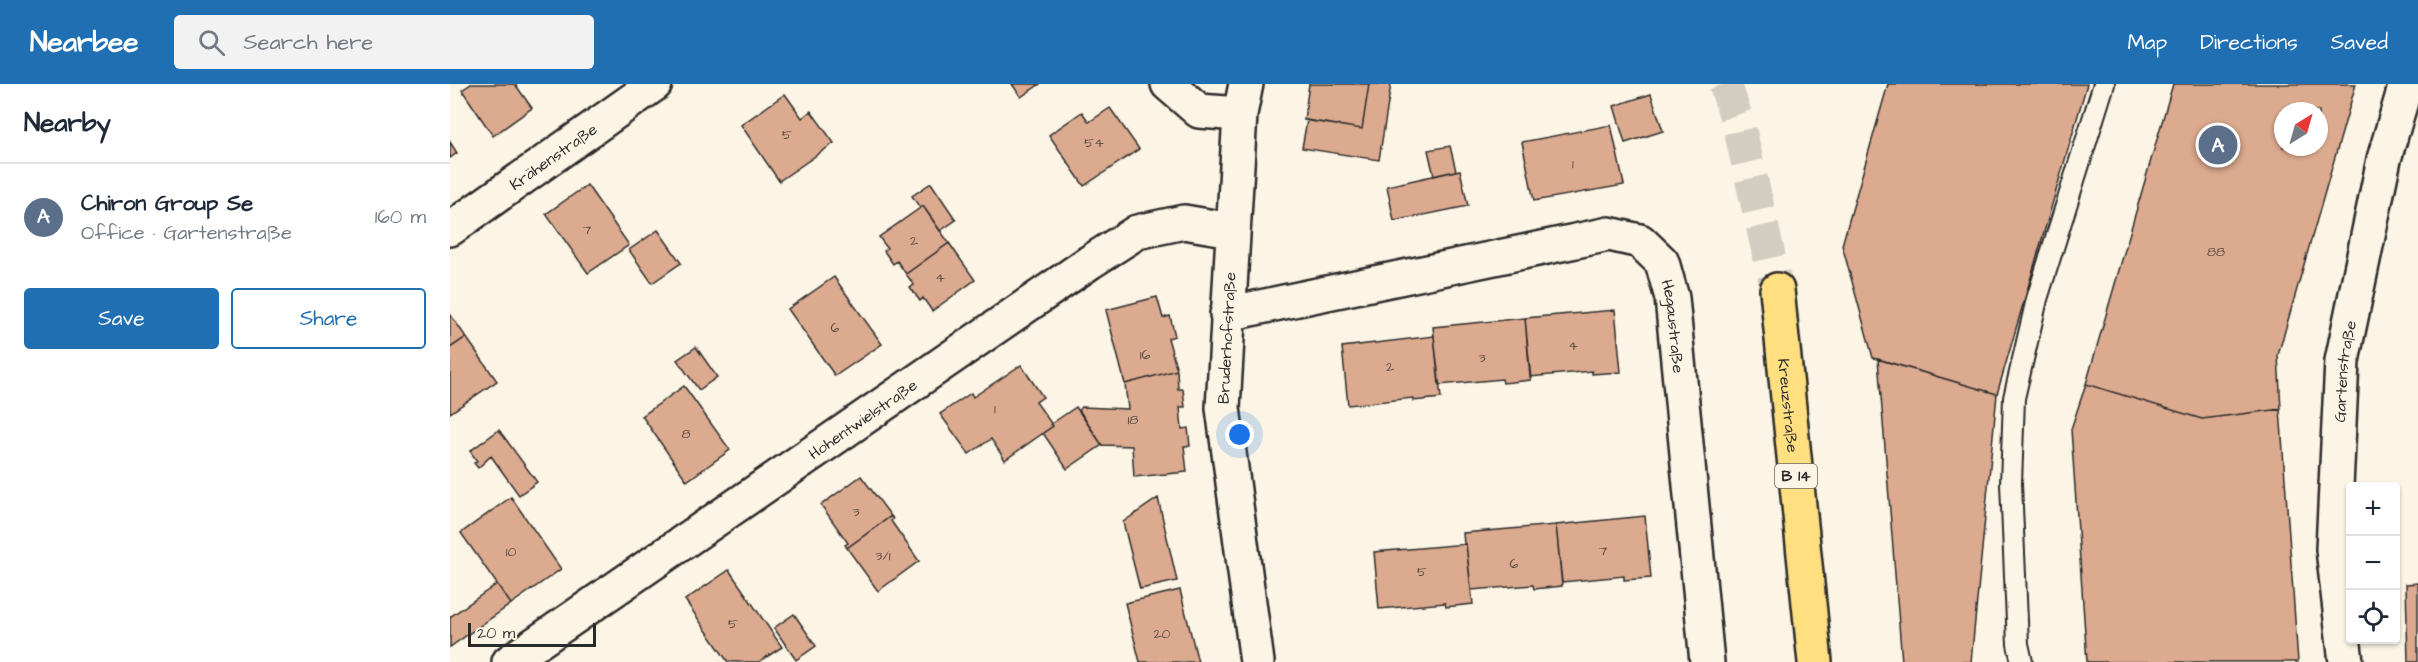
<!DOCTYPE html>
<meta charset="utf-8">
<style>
body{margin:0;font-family:"Architects Daughter",sans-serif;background:#f2f2f3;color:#1f2937}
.controls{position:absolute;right:18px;bottom:18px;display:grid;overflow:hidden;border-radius:6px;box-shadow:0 2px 4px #0004}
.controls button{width:54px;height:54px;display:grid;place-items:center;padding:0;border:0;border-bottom:2px solid #e0e1e3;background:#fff;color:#1f2937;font:30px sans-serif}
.compass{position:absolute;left:1824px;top:18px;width:54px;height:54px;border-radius:50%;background:#fff;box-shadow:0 2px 4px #0004;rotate:37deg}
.scale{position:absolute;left:18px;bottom:15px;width:128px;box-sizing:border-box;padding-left:6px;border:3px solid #2b2b2b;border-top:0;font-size:16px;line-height:21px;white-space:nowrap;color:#2b2b2b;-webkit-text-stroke:4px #fcf5e5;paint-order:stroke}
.you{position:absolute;left:790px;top:351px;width:21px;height:21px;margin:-15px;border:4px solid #fff;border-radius:50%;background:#1a73e8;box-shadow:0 0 0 9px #1a73e833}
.badge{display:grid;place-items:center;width:39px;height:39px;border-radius:50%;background:#1f6fb2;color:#fff;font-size:20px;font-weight:700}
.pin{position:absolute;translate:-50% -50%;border:3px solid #fff;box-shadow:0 2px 6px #0006}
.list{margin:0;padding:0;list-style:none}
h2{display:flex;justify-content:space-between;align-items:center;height:78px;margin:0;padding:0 24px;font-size:26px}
h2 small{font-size:20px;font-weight:400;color:#747a83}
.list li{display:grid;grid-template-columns:39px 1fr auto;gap:18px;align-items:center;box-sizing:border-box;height:108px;padding:0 24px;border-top:2px solid #e0e1e3}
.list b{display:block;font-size:22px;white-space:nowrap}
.list p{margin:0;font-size:20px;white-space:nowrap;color:#747a83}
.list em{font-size:20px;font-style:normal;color:#747a83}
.actions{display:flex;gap:12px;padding:18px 24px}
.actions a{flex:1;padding:14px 0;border:2px solid #1f6fb2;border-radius:6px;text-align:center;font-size:21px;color:#1f6fb2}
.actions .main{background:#1f6fb2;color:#fff}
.icon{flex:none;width:33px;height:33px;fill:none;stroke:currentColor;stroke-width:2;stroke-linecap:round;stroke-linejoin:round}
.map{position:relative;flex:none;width:1968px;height:578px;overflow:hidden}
header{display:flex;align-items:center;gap:36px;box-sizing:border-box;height:84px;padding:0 30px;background:#1f6fb2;color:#fff}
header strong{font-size:28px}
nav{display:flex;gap:33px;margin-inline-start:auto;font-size:21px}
.search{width:420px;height:54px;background:#f2f2f3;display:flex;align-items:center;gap:15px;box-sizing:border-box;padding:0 21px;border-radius:6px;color:#747a83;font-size:22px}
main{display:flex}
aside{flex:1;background:#fff}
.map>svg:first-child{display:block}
.building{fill:#dcaa8f;stroke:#2b2b2b;stroke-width:1.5;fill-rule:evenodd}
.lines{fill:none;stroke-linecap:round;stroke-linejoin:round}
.primary-tunnel{stroke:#d2cdc0;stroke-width:33;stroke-dasharray:33 16;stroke-linecap:butt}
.service-casing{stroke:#2b2b2b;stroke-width:24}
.minor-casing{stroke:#2b2b2b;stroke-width:38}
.primary-casing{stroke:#2b2b2b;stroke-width:38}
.service{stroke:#fcf5e5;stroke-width:20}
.minor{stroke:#fcf5e5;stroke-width:33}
.primary{stroke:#ffdf80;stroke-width:33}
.labels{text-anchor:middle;stroke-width:4.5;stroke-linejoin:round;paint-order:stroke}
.number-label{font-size:14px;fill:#574b44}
.shield{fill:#fcf5e5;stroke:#6a6863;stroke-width:1.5}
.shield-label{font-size:15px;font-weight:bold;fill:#2b2b2b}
.street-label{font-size:16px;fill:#2b2b2b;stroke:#fcf5e5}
</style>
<header>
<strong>Nearbee</strong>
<div class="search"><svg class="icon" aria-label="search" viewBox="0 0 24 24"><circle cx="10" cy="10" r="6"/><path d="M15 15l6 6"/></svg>Search here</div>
<nav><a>Map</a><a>Directions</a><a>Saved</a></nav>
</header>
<main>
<aside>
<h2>Nearby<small></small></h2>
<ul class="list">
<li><span class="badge" style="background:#5c6f8a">A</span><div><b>Chiron Group Se</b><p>Office · Gartenstraße</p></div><em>160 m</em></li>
</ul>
<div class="actions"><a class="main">Save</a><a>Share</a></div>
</aside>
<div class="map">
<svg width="1968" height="578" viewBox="0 0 1968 578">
<rect width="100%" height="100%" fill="#fcf5e5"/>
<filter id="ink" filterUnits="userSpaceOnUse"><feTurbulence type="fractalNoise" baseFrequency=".0167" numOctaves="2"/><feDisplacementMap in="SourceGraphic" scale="12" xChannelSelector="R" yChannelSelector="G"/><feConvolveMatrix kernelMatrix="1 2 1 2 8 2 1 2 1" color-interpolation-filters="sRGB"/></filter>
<g filter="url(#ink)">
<!-- building -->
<path class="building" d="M21 0H65L82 24 43 52 12 6Z
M562 0H590L571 13Z
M859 0H919L912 45 854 36Z
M919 0H941L929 76 852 64 857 36 912 45Z
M1438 0H1637L1547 310 1423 274 1392 161Z
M1723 0H1906L1828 271 1831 325 1752 335 1636 300ZM1833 27H1869V63H1833Z
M335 10 352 34 361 27 384 59 329 97 291 41Z
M1201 10 1213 47 1175 59 1164 22Z
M660 24 689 65 634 102 599 51 632 28 639 38Z
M1161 41 1174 101 1084 117 1072 58Z
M0 58 7 69 0 74Z
M1000 62 1006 87 984 92 978 66Z
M1010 86 1018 122 944 137 937 102Z
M481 99 506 136 490 147 473 122 470 124 462 112Z
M137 101 179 161 138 189 96 130Z
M473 122 499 159 456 190 447 177 443 180 434 167 437 164 429 153Z
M208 146 231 179 202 199 179 166Z
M499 159 525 196 482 227 473 214 470 217 460 203 464 201 456 190Z
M384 193 432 260 385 292 338 225Z
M707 213 713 234 720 232 725 252 718 254 727 286 675 300 656 226Z
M1165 226 1171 288 1142 290V287L1080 293 1075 234Z
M0 230 16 253 0 264Z
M1075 234 1081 296 1053 299 1052 295 989 301 983 243Z
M984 252 991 314 963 317V314L898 321 892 263Z
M16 253 47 297 0 329V264Z
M246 263 267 293 249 306 227 276Z
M1428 275 1547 310 1521 578H1452Z
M571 281 593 313 586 318 603 342 555 376 541 355 519 370 490 330 521 309 523 313Z
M727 286 728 305H733L735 323H730L732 345 738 344 740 362H734L737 388 684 393 682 362 652 361 629 326 632 323 678 325 675 300Z
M1636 300 1752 335 1830 325 1848 578H1637L1621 345Z
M234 302 280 366 237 397 192 332Z
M626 323 652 361 617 385 593 349 603 342 601 340Z
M49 346 87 398 69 411 41 372 28 384 24 379 27 377 20 367Z
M411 392 441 432 397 464 395 461 398 459 371 421Z
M61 413 111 485 61 520 11 449Z
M708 414 727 497 690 505 673 438Z
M441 432 443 435 441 437 469 477 428 507 397 464Z
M1195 432 1201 494 1174 496V492L1112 498 1106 441Z
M1106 441 1112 502 1084 505 1083 501 1021 506 1016 460H1014L1013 449Z
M1016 460 1023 520 996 523 995 519 929 525 924 468Z
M279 486 332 563 309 578H278L235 516Z
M1968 499V578H1958L1956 500Z
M47 500 61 520 0 563V533Z
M730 506 748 578H690L675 519Z
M344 530 366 562 346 576 324 544Z"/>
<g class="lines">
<!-- primary-tunnel -->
<path class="primary-tunnel" d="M1275 0 1289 42 1327 206"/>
<defs>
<path id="service" d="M1572 578 1568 560 1561 400 1564 314 1587 215 1654 0"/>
<g id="minor">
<path d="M718 0 749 27 790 30"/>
<path d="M796 0 790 30 773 324 807 578"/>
<path id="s1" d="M0 145 205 0"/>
<path id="s2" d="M777 230 1159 150 1190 157 1212 178 1222 214 1257 578"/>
<path id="s3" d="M59 578 640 178 687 148 734 138 782 146"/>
<path id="s4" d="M1896 578 1883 465 1892 277 1934 75 1956 0"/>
</g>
<g id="primary">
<path id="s5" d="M1327 206 1365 578"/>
</g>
</defs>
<!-- service casing -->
<use href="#service" class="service-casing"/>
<!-- minor casing -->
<use href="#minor" class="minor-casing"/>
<!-- primary casing -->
<use href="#primary" class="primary-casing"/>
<!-- service -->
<use href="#service" class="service"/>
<!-- minor -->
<use href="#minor" class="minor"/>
<!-- primary -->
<use href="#primary" class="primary"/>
</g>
</g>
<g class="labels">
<!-- number labels -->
<g class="number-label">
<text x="337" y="55">5</text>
<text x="644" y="63">54</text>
<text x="1123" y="84">1</text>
<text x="137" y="150">7</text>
<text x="464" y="161">2</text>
<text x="1766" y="172">88</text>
<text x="490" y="198">4</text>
<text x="385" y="248">6</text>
<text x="1123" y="266">4</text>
<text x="695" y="275">16</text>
<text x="1032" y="278">3</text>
<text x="940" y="287">2</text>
<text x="545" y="329">1</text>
<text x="683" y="340">18</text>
<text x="236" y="354">8</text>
<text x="406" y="432">3</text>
<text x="1153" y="471">7</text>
<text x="61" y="472">10</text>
<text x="433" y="476">3/1</text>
<text x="1064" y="484">6</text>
<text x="972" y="492">5</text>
<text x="283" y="544">5</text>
<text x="712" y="554">20</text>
</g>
<!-- shield labels -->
<rect class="shield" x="1325" y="380" width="42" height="24" rx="4.5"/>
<g class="shield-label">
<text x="1346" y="397">B 14</text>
</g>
<!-- street labels -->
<g class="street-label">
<text dy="6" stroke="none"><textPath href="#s1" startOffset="126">Krähenstraße</textPath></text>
<text dy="6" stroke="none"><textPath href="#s2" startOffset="518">Hegaustraße</textPath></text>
<text transform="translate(776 254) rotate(-87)" y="6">Bruderhofstraße</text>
<text dy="6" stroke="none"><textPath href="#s4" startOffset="292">Gartenstraße</textPath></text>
<text dy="6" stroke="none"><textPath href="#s5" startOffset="116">Kreuzstraße</textPath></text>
<text dy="6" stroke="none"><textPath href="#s3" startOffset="429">Hohentwielstraße</textPath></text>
</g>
</g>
</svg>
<div class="controls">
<button>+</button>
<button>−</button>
<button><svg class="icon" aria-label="locate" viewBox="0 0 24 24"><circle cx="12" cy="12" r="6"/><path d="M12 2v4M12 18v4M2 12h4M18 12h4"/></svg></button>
</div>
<svg class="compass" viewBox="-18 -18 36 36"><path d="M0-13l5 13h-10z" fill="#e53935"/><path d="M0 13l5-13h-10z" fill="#747a83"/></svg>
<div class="scale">20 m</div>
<div class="you"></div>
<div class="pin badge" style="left:1768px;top:61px;background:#5c6f8a">A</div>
</div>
</main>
